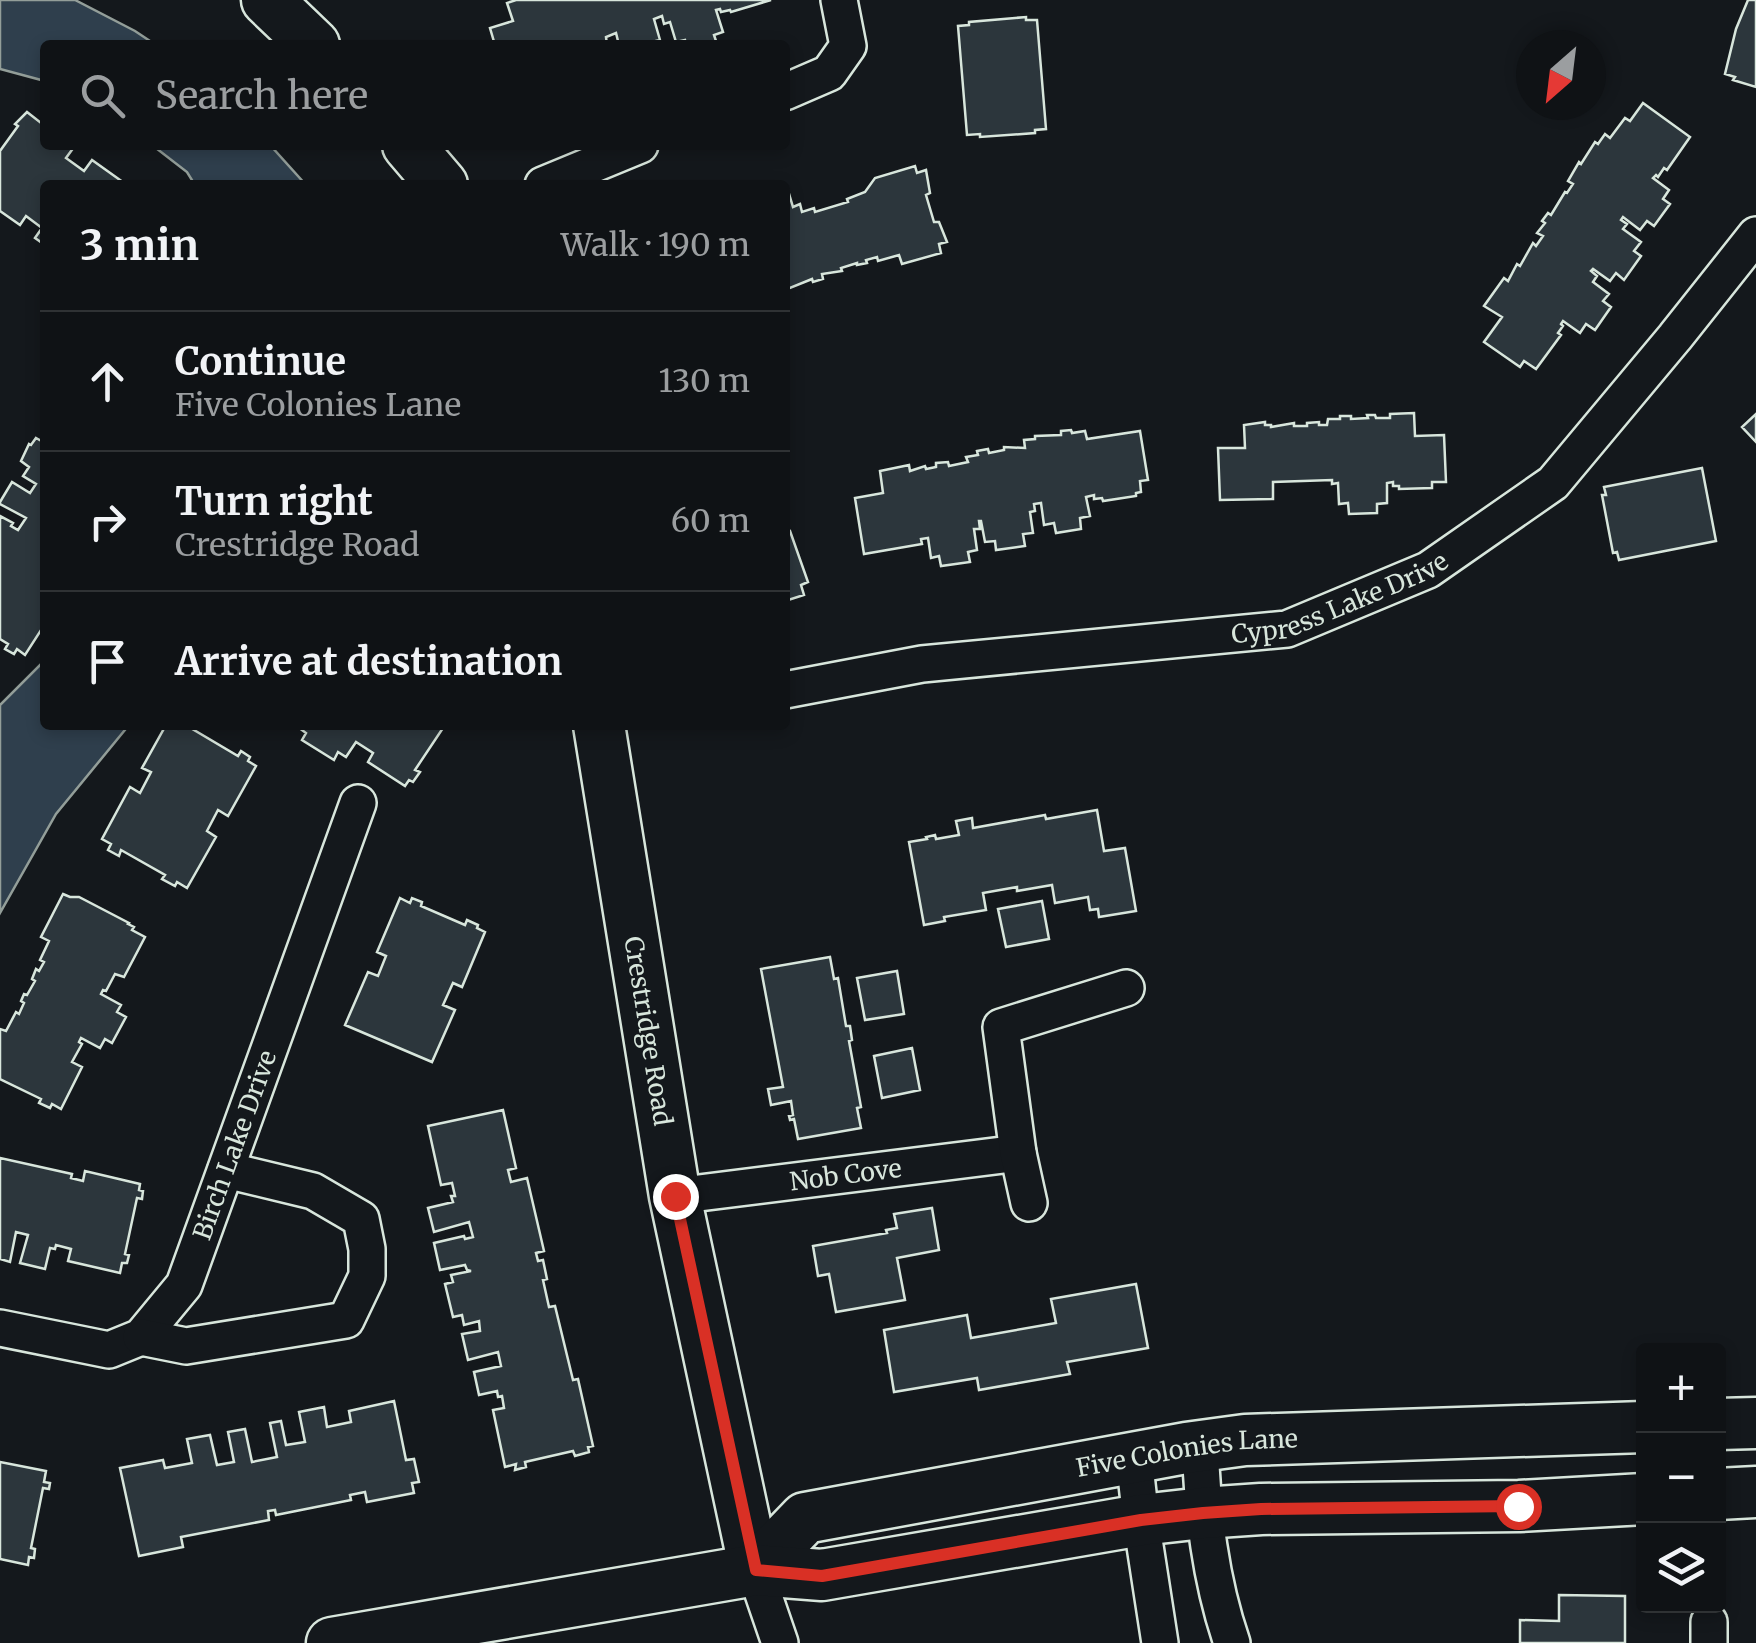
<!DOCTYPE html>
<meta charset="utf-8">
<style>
body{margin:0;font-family:Merriweather,serif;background:#181b1e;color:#f1f3f6}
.controls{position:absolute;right:30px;bottom:30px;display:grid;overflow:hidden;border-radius:10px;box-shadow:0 5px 15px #0003}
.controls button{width:90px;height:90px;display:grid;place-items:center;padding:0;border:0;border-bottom:2px solid #2f3234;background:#0f1215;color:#f1f3f6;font:50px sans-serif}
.compass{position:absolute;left:1516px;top:30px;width:90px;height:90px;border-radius:50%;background:#0f1215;box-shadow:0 5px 15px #0003;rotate:208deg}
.stop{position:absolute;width:30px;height:30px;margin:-22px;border:8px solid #d93025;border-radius:50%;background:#fff}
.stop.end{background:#d93025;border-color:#fff;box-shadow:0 2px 10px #0008}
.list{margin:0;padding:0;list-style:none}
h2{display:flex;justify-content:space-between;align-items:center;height:130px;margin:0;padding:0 40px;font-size:42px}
h2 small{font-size:32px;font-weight:400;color:#9b9ea0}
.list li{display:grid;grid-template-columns:65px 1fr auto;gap:30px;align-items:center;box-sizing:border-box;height:140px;padding:0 40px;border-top:2px solid #2f3234}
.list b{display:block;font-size:38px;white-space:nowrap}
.list p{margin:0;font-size:32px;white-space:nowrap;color:#9b9ea0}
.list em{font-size:32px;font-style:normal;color:#9b9ea0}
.icon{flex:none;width:55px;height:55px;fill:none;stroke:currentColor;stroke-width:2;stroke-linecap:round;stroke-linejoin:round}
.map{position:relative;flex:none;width:1756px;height:1643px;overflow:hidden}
.search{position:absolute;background:#0f1215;box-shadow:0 5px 15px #0003;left:40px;top:40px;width:750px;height:110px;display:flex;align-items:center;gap:25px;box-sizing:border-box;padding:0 35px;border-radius:10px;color:#9b9ea0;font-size:38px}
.panel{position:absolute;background:#0f1215;box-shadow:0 5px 15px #0003;left:40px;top:180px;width:750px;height:550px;border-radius:10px}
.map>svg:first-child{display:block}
.water{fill:#2f3f4d;stroke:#939e99;stroke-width:2.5}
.building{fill:#2c363c;stroke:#d8e6dc;stroke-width:2.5}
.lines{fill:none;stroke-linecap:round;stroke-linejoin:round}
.street-casing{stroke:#d8e6dc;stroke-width:40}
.secondary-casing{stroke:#d8e6dc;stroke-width:55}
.street{stroke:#14181c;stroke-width:35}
.secondary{stroke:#14181c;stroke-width:50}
.route{stroke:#d93025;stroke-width:12}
.labels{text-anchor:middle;stroke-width:8;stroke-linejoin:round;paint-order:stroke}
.street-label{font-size:25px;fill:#d8e6dc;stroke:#14181c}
</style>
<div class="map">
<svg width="1756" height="1643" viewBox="0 0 1756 1643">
<rect width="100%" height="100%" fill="#14181c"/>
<!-- water -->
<path class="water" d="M0 0H75L135 31 156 45H45V81L0 69Z
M152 145H270L306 185H195L187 172Z
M45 660V725H129L56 814 0 913V705Z"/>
<!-- building -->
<path class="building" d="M516 0H771L731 12 730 10 721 12 720 9 716 10 723 32 714 35 716 41 703 45H686L685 40 676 42 670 22 664 24 662 16 654 19 660 40 652 42 653 45H619L616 33 606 37 607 45H495L490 28 513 21 507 3Z
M1748 0H1756V87L1733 80 1735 77 1725 74 1736 29Z
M1026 17V20H1037L1046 129 1035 130V133L980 137V134L967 135 958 26 969 25V22Z
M1643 103 1690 137 1667 170 1664 168 1658 177 1656 175 1653 178 1669 190 1663 199 1670 204 1654 226 1647 221 1640 230 1623 217 1621 220 1627 224 1623 229 1641 242 1634 251 1641 256 1624 280 1616 273 1610 281 1593 269 1591 271 1597 276 1593 282 1609 294 1603 301 1611 307 1595 330 1586 324 1580 333 1563 321 1561 324 1563 326 1558 333 1561 335 1536 369 1524 361 1520 367 1484 342 1502 317 1484 306 1504 278 1508 281 1517 264 1520 266 1533 243 1536 246 1543 236 1537 233 1545 223 1542 221 1548 213 1551 215 1565 192 1567 193 1573 184 1568 181 1579 162 1581 164 1595 142 1598 144 1605 134 1610 138 1625 118 1630 121Z
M27 112 45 126V145H71L74 147 66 158 84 171 92 160 127 185H45V245L35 238 42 228 26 216 20 225 0 211V151L18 126 15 124Z
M915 166 917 173 926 170 930 193 926 195 934 222H939L947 242 939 244 941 253 902 264 899 255 878 261 877 257 866 260 867 263 857 265V263L841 268 842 271 822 274 823 279 813 282 812 279 785 290V188L787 187 793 207 800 204 802 212 814 208 815 212 848 202 847 199 865 192 875 178Z
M1414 413 1415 436 1444 435 1446 482H1432V488L1399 489V486H1393V482L1387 483V503L1377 504V513L1349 514 1348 503 1339 504 1338 483 1332 484V480L1273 482V499L1220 500 1218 448H1245L1244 425 1265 422V425H1271V427L1294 423V426H1307V423L1319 422V425H1327L1328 419H1340V416H1351V419L1368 418 1367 415H1375L1376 418H1390V414Z
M1756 414V442L1742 427Z
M1071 430 1072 433 1085 431 1087 439 1140 431 1148 480 1140 481 1141 492 1136 493V496L1103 501 1102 498 1094 499V495L1086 497 1090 516 1080 518 1081 529 1056 533 1054 523 1044 525 1041 503 1034 504 1035 511 1030 512 1033 533 1023 534 1025 546 996 550 995 541 985 542 981 521H979L980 529H974L977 550 968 552 970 562 941 566 939 556 931 558 928 538 921 539 922 544 864 554 855 498 883 493 880 471 909 465 910 471 925 466 926 469 936 467V463L948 462 949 466 968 462 966 457 978 455 977 451 988 449 989 453 1004 450V447L1025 448 1024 440 1035 439V436L1061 435V431Z
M36 438 45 443V624L25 655 17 649 14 654 5 649 8 644 0 639V516L13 523 11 526 18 530 26 518 0 504V502L12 482 30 493 36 484 23 476 29 467 21 461 29 444 31 445Z
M1702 468 1716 541 1619 560 1617 552 1613 553 1602 495H1606L1604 487Z
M790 531 808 582 801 585 804 595 785 601V532Z
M166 725H190L189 727 238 756 241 751 250 757 248 761 256 766 228 816 218 810 207 831 216 837 187 888 177 882 175 886 162 879 165 875 121 850 119 856 108 850 111 844 102 839 130 787 140 793 151 772 142 768Z
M300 725H445L415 770 420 772 413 782 409 780 405 786 368 762 373 753 356 742 346 757 338 752 334 760 302 740 306 733 298 727Z
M1097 810 1104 851 1125 848 1136 911 1099 917 1098 909 1090 910 1088 897 1055 903 1052 885 1017 891V887L983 893 986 910 944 917 945 921 924 925 909 842 927 839 926 837 935 835 936 839 959 835 956 821 972 818 973 828 1045 815 1046 819Z
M63 894 70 897H79L129 923 128 924 134 927 132 930 145 937 124 977 115 974 106 991 103 990 101 994 121 1005 117 1012 126 1017 112 1043 105 1039 100 1048 81 1038 79 1042 82 1044 72 1062 82 1067 61 1109 52 1104 50 1108 39 1103 41 1099 0 1079V1029L6 1031 16 1012 19 1014 24 1003 21 1001 24 994 27 995 35 981 32 979 36 969 39 971 44 962 40 960 49 941 41 937Z
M400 898 410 903 412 898 422 902 421 906 465 925 467 920 478 925 477 928 485 932 462 987 453 983 443 1005 455 1010 432 1062 345 1025 368 972 378 976 386 956 377 952Z
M1042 901 1049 939 1006 947 998 909Z
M830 957 834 979 838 978 846 1026H850L852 1040 849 1041 861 1107 857 1108 861 1128 798 1139 794 1119 790 1120 789 1116 793 1115 791 1101 771 1105 768 1089 783 1087 761 969Z
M897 971 904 1014 865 1020 857 978Z
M912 1048 920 1090 882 1098 874 1056Z
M503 1110 516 1168 508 1170 511 1182 527 1178 544 1251 536 1253 538 1261 543 1260 547 1279 543 1280 549 1307 555 1306 573 1380 578 1379 593 1446 588 1447 589 1452 575 1456 573 1451 525 1462 526 1467 515 1470 516 1464 505 1467 493 1410 504 1408 502 1396 498 1397 497 1391 479 1395 474 1372 501 1366 498 1352 468 1360 462 1334 480 1331 479 1321 464 1325 462 1315 453 1317 445 1284 453 1282 451 1275 471 1271 467 1270 465 1265 440 1270 434 1243 464 1236 465 1239 473 1237 469 1222 434 1232 428 1208 453 1202 451 1196H455L452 1183 441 1185 428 1126Z
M0 1158 72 1174 71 1178 83 1181 85 1171 140 1184 139 1190 143 1191 142 1199 137 1198 125 1254 129 1255 127 1263H122L120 1273 68 1261 71 1249 56 1245 55 1249 50 1248 45 1269 20 1263 28 1235 16 1232 10 1262 0 1259Z
M932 1208 939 1250 897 1258 905 1300 836 1312 829 1274 818 1276 813 1246 887 1233 886 1230 897 1228 894 1214Z
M1136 1284 1148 1348 1067 1362 1070 1374 979 1390 977 1378 894 1392 884 1330 967 1315 971 1338 1056 1323 1051 1299Z
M394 1401 406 1460 414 1459 419 1482 412 1483 414 1493 367 1502 365 1492 350 1495 351 1500 276 1515 275 1510 268 1511 269 1520 181 1537 183 1547 139 1556 120 1468 163 1460 165 1468 192 1463 187 1439 210 1435 217 1465 234 1462 228 1432 245 1429 252 1462 277 1457 270 1423 281 1421 286 1445 305 1442 299 1412 324 1407 327 1427 351 1422 349 1411Z
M0 1462 46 1471 44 1482 50 1483 49 1489 43 1488 31 1548 35 1549 34 1558 29 1557 28 1565 0 1559Z
M1559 1595 1625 1596V1643H1520V1620L1559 1621Z"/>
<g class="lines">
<defs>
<g id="street">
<path d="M785 92 829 73 848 46 839 0"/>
<path d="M543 185 640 145"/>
<path id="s1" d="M785 690 922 664 1287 629 1428 570 1553 483 1675 337 1756 235"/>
<path id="s2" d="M675 1196 1018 1153"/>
<path d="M1029 1203 1018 1153 1001 1027 1126 988"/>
<path id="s3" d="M0 1328 109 1350 141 1337 184 1285 358 803"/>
<path d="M141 1337 186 1346 346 1320 367 1276V1249L361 1219 313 1191 226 1170"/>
<path d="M1200 1446C1203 1514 1210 1579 1232 1643"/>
<path d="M1134 1457 1141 1520 1160 1643"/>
<path d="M755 1570 780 1643"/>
<path d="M1709 1622V1643"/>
</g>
<g id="secondary">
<path d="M267 0 314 45"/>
<path d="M408 145 442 185"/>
<path id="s4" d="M599 725 675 1196 755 1570"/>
<path d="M1718 1424 1756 1423"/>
<path d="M1718 1494 1756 1492"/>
<path id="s5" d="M755 1570 805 1518 1186 1448 1245 1440 1644 1427"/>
<path d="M332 1643 755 1570 822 1575 1141 1520 1203 1513 1261 1509 1519 1506 1644 1499"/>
</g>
</defs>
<!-- street casing -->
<use href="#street" class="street-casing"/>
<!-- secondary casing -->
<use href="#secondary" class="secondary-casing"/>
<!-- street -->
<use href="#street" class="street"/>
<!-- secondary -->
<use href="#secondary" class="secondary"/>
</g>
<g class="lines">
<!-- route -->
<path class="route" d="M675 1196 756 1570 822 1576 1141 1520 1203 1513 1261 1509 1518 1506"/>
</g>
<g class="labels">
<!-- street labels -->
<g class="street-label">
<text dy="9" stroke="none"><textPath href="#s1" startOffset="565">Cypress Lake Drive</textPath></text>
<text dy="9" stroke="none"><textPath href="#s4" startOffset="310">Crestridge Road</textPath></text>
<text dy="9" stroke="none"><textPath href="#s3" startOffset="362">Birch Lake Drive</textPath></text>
<text dy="9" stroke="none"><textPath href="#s2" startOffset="172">Nob Cove</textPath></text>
<text dy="9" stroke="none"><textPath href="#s5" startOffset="460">Five Colonies Lane</textPath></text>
</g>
</g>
</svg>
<div class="controls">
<button>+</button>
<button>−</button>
<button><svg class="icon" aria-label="layers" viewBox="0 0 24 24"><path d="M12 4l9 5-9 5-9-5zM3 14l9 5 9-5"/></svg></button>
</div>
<svg class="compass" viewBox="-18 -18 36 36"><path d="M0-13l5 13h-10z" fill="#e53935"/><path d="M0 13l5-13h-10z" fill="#9b9ea0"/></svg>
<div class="stop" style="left:1518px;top:1506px"></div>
<div class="stop end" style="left:675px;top:1196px"></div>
<div class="search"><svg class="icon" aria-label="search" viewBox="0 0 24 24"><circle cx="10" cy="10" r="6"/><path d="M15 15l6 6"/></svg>Search here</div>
<section class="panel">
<h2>3 min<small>Walk · 190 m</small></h2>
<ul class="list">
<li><svg class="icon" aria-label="ahead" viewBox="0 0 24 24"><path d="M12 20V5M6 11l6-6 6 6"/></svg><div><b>Continue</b><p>Five Colonies Lane</p></div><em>130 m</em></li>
<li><svg class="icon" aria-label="right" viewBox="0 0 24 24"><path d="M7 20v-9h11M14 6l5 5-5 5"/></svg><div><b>Turn right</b><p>Crestridge Road</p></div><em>60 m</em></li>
<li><svg class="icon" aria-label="arrive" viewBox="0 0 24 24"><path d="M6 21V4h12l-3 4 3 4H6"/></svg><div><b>Arrive at destination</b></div></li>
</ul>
</section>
</div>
